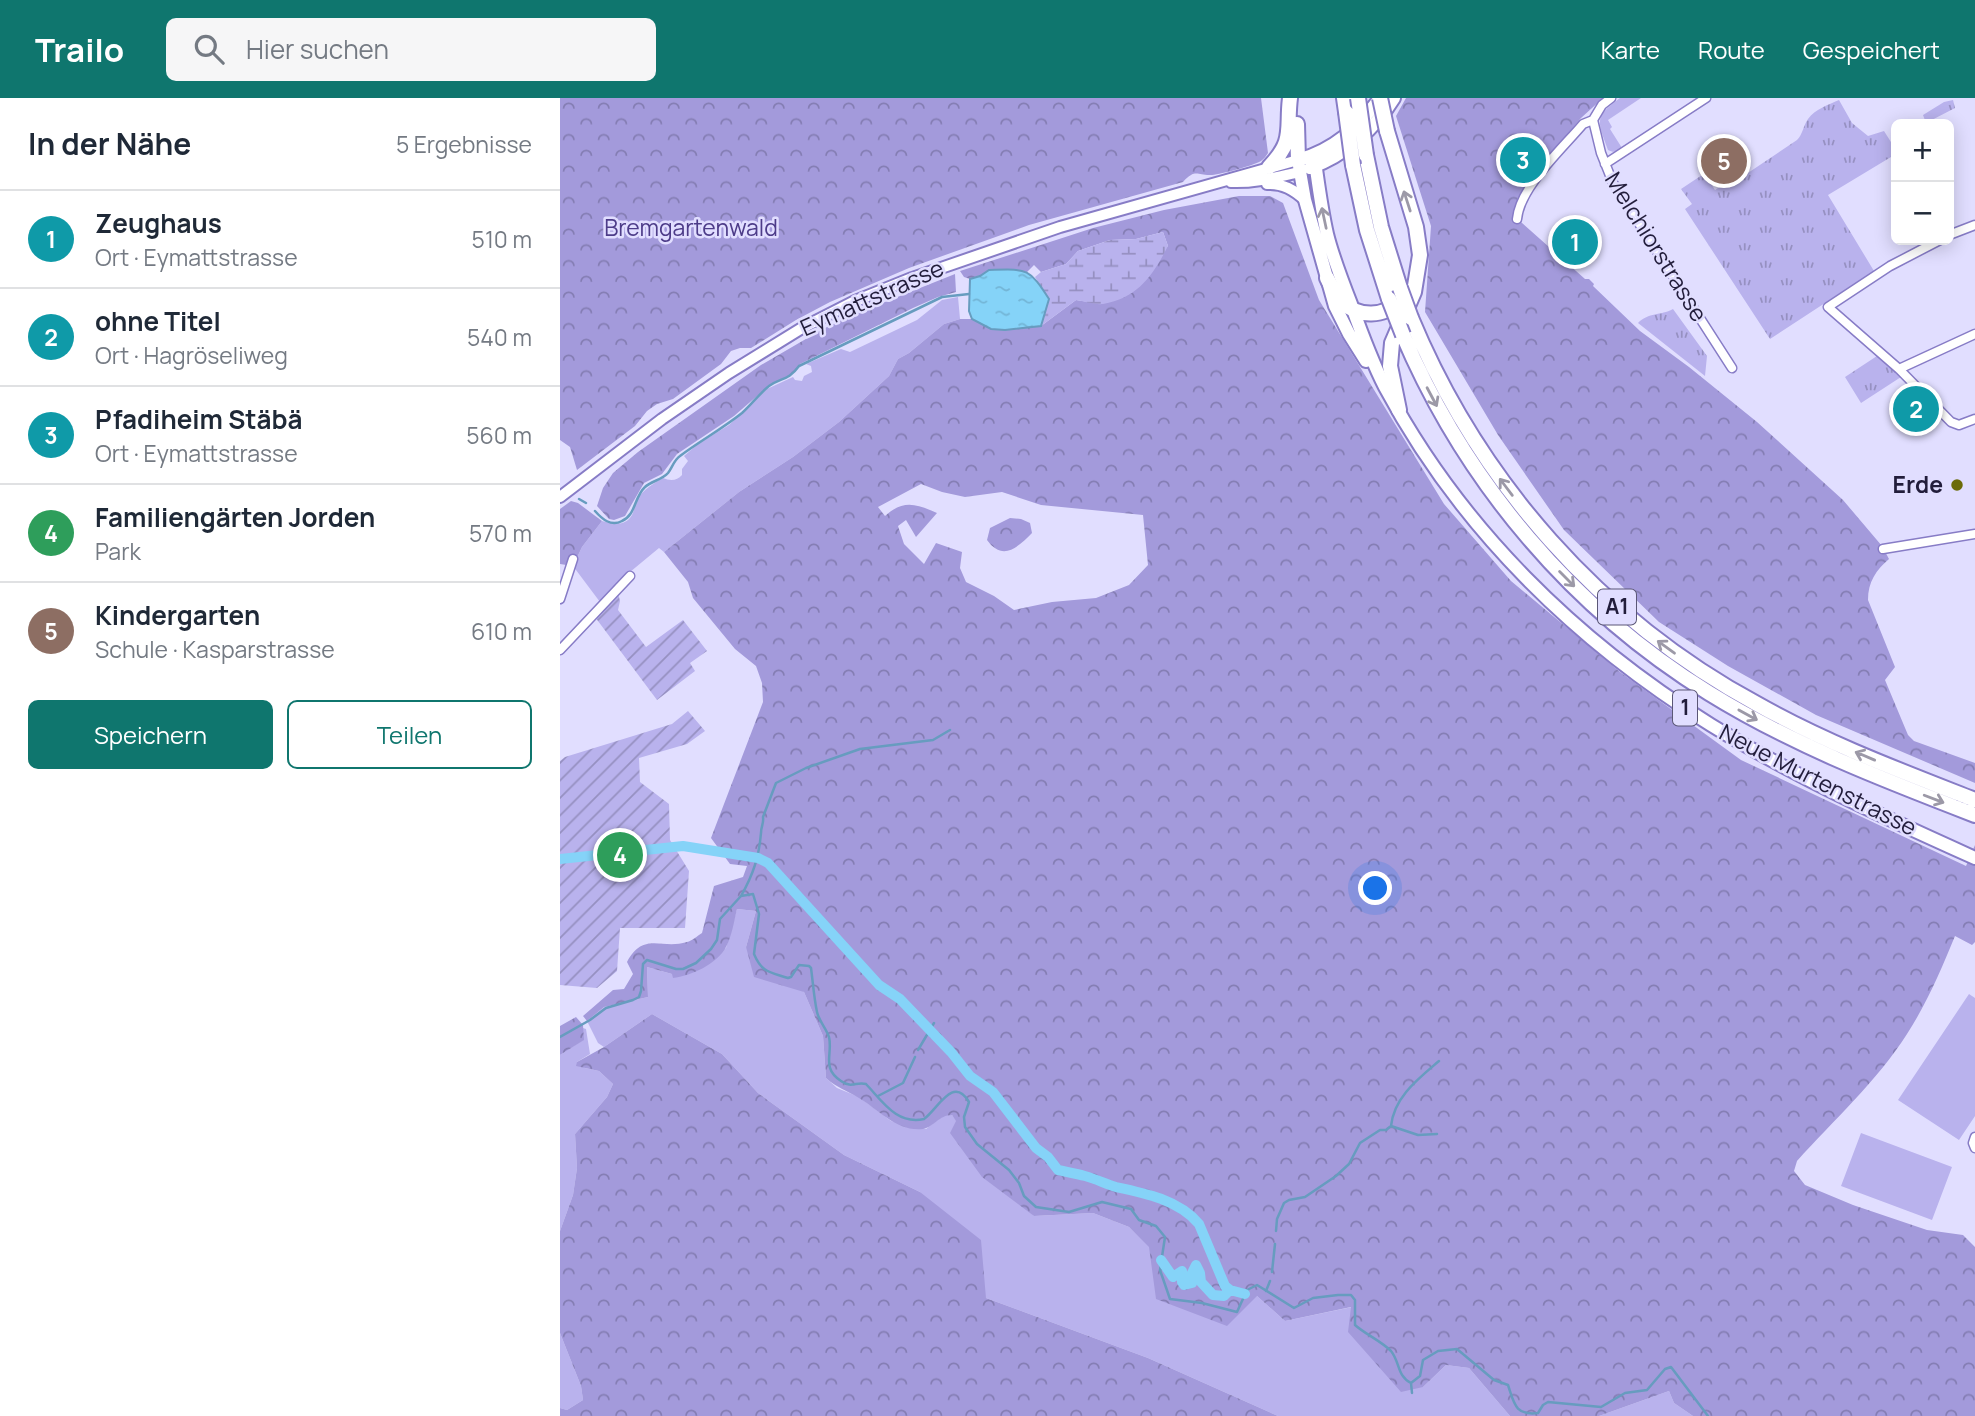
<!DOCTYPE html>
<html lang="de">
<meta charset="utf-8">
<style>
body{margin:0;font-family:Manrope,sans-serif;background:#f6f6f7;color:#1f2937}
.controls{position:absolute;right:21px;top:21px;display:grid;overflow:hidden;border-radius:10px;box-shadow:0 4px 18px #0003}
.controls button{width:63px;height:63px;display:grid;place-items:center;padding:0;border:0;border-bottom:2px solid #e0e1e3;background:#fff;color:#1f2937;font:35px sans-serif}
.you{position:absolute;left:816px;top:791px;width:24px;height:24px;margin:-18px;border:5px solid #fff;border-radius:50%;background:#1a73e8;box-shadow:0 0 0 10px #1a73e833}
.badge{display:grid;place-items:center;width:46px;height:46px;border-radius:50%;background:#0f766e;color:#fff;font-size:23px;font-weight:700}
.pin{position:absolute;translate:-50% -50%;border:4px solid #fff;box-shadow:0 2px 7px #0006}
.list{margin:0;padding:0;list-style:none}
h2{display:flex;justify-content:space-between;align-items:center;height:91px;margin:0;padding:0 28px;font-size:30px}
h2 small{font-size:23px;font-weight:400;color:#747a83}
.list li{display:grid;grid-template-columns:46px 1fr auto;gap:21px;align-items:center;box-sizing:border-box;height:98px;padding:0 28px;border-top:2px solid #e0e1e3}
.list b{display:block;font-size:26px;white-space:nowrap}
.list p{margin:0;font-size:23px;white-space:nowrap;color:#747a83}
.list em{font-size:23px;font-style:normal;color:#747a83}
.actions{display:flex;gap:14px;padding:21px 28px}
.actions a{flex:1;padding:16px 0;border:2px solid #0f766e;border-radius:10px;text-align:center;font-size:24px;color:#0f766e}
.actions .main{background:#0f766e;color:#fff}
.icon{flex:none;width:38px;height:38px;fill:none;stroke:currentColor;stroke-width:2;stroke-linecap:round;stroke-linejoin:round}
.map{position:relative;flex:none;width:1415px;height:1318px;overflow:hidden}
header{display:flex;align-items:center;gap:42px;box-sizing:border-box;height:98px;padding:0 35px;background:#0f766e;color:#fff}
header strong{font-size:33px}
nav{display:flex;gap:38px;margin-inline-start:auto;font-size:24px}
.search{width:490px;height:63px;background:#f6f6f7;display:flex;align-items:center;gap:18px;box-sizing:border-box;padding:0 24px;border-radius:10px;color:#747a83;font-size:26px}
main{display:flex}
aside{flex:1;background:#fff}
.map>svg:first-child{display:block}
.grass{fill:#b9b2ed}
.forest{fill:url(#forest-crowns);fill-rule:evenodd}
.wetland{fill:url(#wetland-marsh)}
.park{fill:url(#park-tufts)}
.garden{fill:url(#garden-furrows)}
.water{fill:url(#water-ripples);stroke:#679cbf;stroke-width:2}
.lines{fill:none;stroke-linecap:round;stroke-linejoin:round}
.stream{stroke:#679cbf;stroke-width:2.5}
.canal{stroke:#85d3f8;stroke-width:10}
.minor-casing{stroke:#877cc6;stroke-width:11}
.secondary-casing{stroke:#877cc6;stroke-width:14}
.primary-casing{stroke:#877cc6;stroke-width:16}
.motorway-casing{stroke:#877cc6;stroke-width:18}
.minor{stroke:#fff;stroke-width:8}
.secondary{stroke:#fff;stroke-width:10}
.primary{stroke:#fff;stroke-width:12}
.motorway{stroke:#fff;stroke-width:14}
.motorway-bridge-casing{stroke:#877cc6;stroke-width:18;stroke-linecap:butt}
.motorway-bridge{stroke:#fff;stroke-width:14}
.oneway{stroke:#9c99a7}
.poi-dot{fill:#6b6b09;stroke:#e1deff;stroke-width:2.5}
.labels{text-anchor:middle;stroke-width:5;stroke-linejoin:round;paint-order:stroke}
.shield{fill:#e1deff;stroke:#5b5776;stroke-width:2}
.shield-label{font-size:21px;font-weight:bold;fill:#221d3b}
.park-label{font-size:23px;fill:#4d3c89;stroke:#e1deff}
.street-label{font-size:23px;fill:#221d3b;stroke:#e1deff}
.poi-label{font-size:23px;font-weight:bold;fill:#221d3b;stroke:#e1deff;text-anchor:end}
</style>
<header>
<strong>Trailo</strong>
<div class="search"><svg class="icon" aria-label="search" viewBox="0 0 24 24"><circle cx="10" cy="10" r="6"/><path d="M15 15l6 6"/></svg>Hier suchen</div>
<nav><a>Karte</a><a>Route</a><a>Gespeichert</a></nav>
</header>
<main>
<aside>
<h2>In der Nähe<small>5 Ergebnisse</small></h2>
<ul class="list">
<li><span class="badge" style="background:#0f9aa8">1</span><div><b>Zeughaus</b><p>Ort · Eymattstrasse</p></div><em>510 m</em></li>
<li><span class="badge" style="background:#0f9aa8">2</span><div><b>ohne Titel</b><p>Ort · Hagröseliweg</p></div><em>540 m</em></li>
<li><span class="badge" style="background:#0f9aa8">3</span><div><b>Pfadiheim Stäbä</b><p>Ort · Eymattstrasse</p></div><em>560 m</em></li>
<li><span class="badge" style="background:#2e9e5b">4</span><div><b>Familiengärten Jorden</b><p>Park</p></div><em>570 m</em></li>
<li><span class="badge" style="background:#8d6e63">5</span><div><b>Kindergarten</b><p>Schule · Kasparstrasse</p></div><em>610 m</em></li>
</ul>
<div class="actions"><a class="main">Speichern</a><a>Teilen</a></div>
</aside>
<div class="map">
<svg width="1415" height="1318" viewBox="0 0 1415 1318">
<defs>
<pattern id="forest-crowns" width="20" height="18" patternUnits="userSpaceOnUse" patternTransform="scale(1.75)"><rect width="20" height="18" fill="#a39adb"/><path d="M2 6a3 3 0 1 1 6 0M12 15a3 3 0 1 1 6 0" fill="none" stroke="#847db3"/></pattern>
<pattern id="wetland-marsh" width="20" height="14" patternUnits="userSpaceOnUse" patternTransform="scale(1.75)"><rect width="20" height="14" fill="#b9b2ed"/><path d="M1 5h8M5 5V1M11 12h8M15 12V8" fill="none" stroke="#9690c1"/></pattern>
<pattern id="park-tufts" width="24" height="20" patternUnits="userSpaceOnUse" patternTransform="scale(1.75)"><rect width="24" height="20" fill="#b9b2ed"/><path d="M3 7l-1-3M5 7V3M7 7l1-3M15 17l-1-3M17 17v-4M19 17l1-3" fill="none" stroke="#9690c1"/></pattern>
<pattern id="garden-furrows" width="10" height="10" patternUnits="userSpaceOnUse" patternTransform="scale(1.75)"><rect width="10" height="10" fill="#b9b2ed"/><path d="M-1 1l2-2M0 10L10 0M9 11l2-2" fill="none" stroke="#9690c1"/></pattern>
<pattern id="water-ripples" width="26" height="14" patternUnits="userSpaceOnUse" patternTransform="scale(1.75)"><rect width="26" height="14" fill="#85d3f8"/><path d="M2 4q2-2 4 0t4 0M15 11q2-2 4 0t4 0" fill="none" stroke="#73b5d6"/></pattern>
</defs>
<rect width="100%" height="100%" fill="#e1deff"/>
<!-- grass -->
<path class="grass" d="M1060 0H1081L1048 22 1052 29 1050 31 1062 50C1057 54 1054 55 1048 52 1037 22 1034 19 1060 0Z
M398 199 400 221 384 226 349 255 338 261 329 278 279 324 233 359 179 394 104 454 99 450 70 474 40 504 13 468 22 449 42 423C53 426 65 429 72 417 75 412 74 406 77 401 85 391 92 386 103 380 110 383 117 383 122 377V371L128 363 124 358 138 346 169 327 207 291 233 279 235 282 242 283 244 278 252 274 251 268 246 266 281 251 290 254 357 222 382 202Z
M177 811 196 813 186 849 244 894 263 938 266 980 277 990 299 999 331 1023 366 1031 384 1017H392L474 1118 533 1115 569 1129 589 1148 697 1198 725 1223 792 1209 863 1289 886 1267 909 1270 950 1318H718L588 1260 426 1200 360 1094 284 1057 198 995 162 956 92 916 44 949 38 945 27 923 44 909 88 899 87 869 112 876 166 850Z
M1409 896 1415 900V1018L1399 1042 1338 1002Z
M23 930 26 931 30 956 17 964 25 970 39 973 53 986 47 999 15 1036 17 1070 13 1097 0 1133V957L23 942Z
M1301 1035 1392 1069 1372 1122 1281 1088Z
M0 1235 21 1288 23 1302 7 1312 0 1310Z
M1109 1293 1114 1305 1133 1318H1039Z"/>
<!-- forest -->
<path class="forest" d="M0 0H701L708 55C706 58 704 61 701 63 692 68 662 76 652 77 637 78 636 70 623 84L469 127 349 170 270 204 236 222 191 250H180L171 253 161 266 113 301 97 306 87 313 75 328 17 372 10 349 0 342Z
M846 0H1043L1021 20 969 82 958 100 953 117 1025 181H1029L1034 186 1033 188 1080 233 1129 269 1197 324 1283 402 1322 448 1329 461C1316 472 1308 484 1308 502L1335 569 1325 582 1348 637 1354 643 1415 665V685L1256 617 1168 568 1099 524 1004 432 938 337 865 214 871 128 836 18Z
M679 98H710L723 105 759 202 884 406 951 483 1060 574 1181 662 1406 768 1415 747V844L1412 847 1395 838C1381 872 1367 905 1347 936 1317 983 1274 1022 1237 1063L1234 1073 1245 1087 1293 1107 1367 1132 1403 1137 1415 1149V1318H1133L1114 1305 1109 1293 1039 1318H950L909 1270 886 1267 863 1289 841 1294 788 1234 791 1209 725 1223 697 1198 667 1228 596 1201 589 1149 569 1129 533 1115 474 1118 422 1079 390 1035 396 1023 392 1017C379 1017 374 1029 363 1031 337 1034 319 1012 299 1000 286 992 277 990 266 980L263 938 244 894 194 879 186 849 196 813 177 811C174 823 172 838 166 849 157 866 131 878 113 880L112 876 87 869 88 899 44 909 27 923 23 918 53 892 64 891 73 876 67 864C84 833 101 852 127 844 132 843 137 838 142 835L154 788 183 779 187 768 170 766 151 740 203 604 202 585 196 568 175 551 133 500 128 484 104 454 179 394 233 359 279 324 329 278 338 261 349 255 384 226 400 221H412L431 231 445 232 481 228 516 202 542 206 608 148 603 134 576 141 550 142 518 153 506 166 481 174 474 167 467 174 447 172 410 181 404 179 400 173 533 130 604 112ZM361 386 382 394 405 399 442 394 481 407 583 417 588 467 569 487 536 500 492 504 454 512 434 498 406 484 400 470 402 454 376 445 364 466 344 446 338 428 346 422 356 439 377 415C356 406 344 401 325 418L318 409Z
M395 176 396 194 378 199 353 210 240 266 232 276 211 286 174 318 117 356 102 376 84 385 65 418 54 422 49 421 37 408 43 390 53 375 78 354 201 267 263 231 290 218Z
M11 403 18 405 42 423 22 449 13 468 0 466V411Z
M450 420 461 421 470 425 472 435C458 449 443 464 427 442L430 430Z
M92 916 162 956 198 995 284 1057 360 1094 421 1142 426 1200 588 1260 718 1318H0V1310L7 1312 23 1302 21 1288 0 1235V1133L13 1097 17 1070 15 1036 47 999 53 986 39 973 16 968 17 964 44 949Z
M16 919 23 927 24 942 0 957V928Z"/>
<!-- wetland -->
<path class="wetland" d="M603 134 608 148C593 177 578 200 543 206 535 207 524 203 516 202L481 228 489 201 475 179 481 174 506 166 518 153 550 142 576 141Z"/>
<!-- park -->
<path class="park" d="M1279 2 1292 25 1308 38 1324 33 1336 52V56L1268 97 1314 173 1210 241 1125 111 1132 106 1121 91 1142 77 1146 78 1155 92 1164 86 1167 89 1237 42C1243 36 1243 28 1248 21 1255 11 1268 7 1279 2Z
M1393 2 1395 10 1366 25 1363 17 1384 4Z
M1113 211 1147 258 1145 278 1078 225C1089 214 1100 218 1113 211Z
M1317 258 1341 279 1301 305 1285 279Z"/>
<!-- garden -->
<path class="garden" d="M58 495 60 503 58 512 86 549 123 522 147 553 130 565 135 573 97 602 35 519Z
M128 613 145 633 127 646 79 660 80 684 109 706 110 742 129 773 125 830H60L57 873 37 890 0 887V663L5 659 112 626Z"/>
<!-- water -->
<path class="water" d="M429 172C466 171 469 169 489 201L481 228 445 232 431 231 412 221 409 213 410 181 420 178Z"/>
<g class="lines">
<!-- stream -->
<path class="stream" d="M19 401 26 405
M35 413C42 421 51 429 62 423 76 417 74 399 85 389 91 383 102 382 108 375 112 370 114 362 120 358 140 343 162 331 182 315 191 307 199 296 209 288 222 279 228 283 239 268L382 199 409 196
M181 798C193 777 199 759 201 735 201 728 204 726 203 719L216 685 246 670 300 651 373 642 390 632
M0 939 30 922 46 910 73 902 79 899 81 893 83 866 87 862 116 871H123L136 865 151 851 157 842 160 821 181 798 193 796 199 816 194 856C202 875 210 874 228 880L231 879 239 867 249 868 251 870C253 885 254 900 257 914 259 923 266 930 269 939 273 956 261 970 281 983 292 991 296 983 306 986 323 1004 337 1027 364 1021 378 1011 393 977 409 1004L404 1019 405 1029 417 1046 449 1072 459 1085 464 1098 476 1109 509 1114 542 1104 571 1111 579 1122 596 1128 605 1139 600 1172 610 1201 642 1205 677 1214 687 1192 697 1187 734 1210 753 1200 778 1197H791L795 1202V1227C805 1236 821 1243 831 1253 840 1264 837 1278 851 1285L860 1278 863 1262 878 1253 897 1251 934 1282 948 1287C954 1305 955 1318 978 1315L983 1307 988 1304 1041 1309 1065 1295 1087 1292 1105 1271 1111 1269 1148 1318
M358 952 374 925
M318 998 343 985 355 959
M831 1028C834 999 858 981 879 963
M716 1133 717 1121 724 1105 729 1102 745 1099 776 1078 789 1066 800 1045 820 1032H826L831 1028 858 1037 877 1036
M712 1174 715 1146
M706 1193 710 1183
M851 1285 852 1295"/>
<!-- canal -->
<path class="canal" d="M0 761 123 748 198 760 208 765 319 887 340 901 391 954 410 978 433 994 476 1050 488 1059 498 1072C507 1074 517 1076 525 1078 536 1081 546 1086 556 1089 585 1095 619 1102 639 1126L665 1188 670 1192 685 1196
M601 1162 613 1179 622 1173V1184L624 1187 632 1185 631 1177 636 1167 640 1175 641 1184 653 1197 664 1198 670 1192"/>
<defs>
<path id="minor" d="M1033 22 1041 55 1053 85 1172 270
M1045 66 1146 0
M957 121C960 89 1002 51 1023 26L1033 22 1042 7 1051 0
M1389 137 1415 127
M1380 142 1330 168 1268 209 1339 271 1391 324 1399 327 1415 321
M1339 271 1415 236
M1323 451 1415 436
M0 501 13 461
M0 552 70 478
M1415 1039 1413 1045 1415 1050"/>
<path id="secondary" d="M671 84C694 85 717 79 740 74
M707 86C723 85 734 92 745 102
M0 399 102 321 169 275 242 230 295 203 352 180 500 129 738 62"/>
<path id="primary" d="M754 57C758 84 761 110 767 136 773 160 782 183 791 206 801 234 811 262 825 289 900 430 1016 543 1151 627 1235 679 1326 720 1415 760
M750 70C784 58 815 31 834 0
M806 263 789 236 775 208 745 102 738 62C774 52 798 30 820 0"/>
<path id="motorway" d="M784 0 786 14
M737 26 738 62
M827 33 856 129 860 157 854 194 832 245 830 268 839 312
M806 57 821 129 840 190
M793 67 807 132 829 201
M709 69C735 42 726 32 730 0
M767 180C771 188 775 197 782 204 799 220 824 219 840 203
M851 220C919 384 1040 521 1197 606 1266 645 1341 673 1415 702
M843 237C906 385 1013 511 1149 595 1233 647 1324 682 1415 717"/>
</defs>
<!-- minor casing -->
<use href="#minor" class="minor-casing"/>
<!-- secondary casing -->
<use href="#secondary" class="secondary-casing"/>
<!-- primary casing -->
<use href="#primary" class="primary-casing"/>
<!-- motorway casing -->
<use href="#motorway" class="motorway-casing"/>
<!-- minor -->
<use href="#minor" class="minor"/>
<!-- secondary -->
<use href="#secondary" class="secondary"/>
<!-- primary -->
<use href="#primary" class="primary"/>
<!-- motorway -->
<use href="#motorway" class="motorway"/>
<defs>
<path id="motorway-bridge" d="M798 0 806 57
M820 0 827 33
M786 14 793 67
M840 190 851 220
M829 201 843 237"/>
</defs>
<!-- motorway-bridge casing -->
<use href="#motorway-bridge" class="motorway-bridge-casing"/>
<!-- motorway-bridge -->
<use href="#motorway-bridge" class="motorway-bridge"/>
</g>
<!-- one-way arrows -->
<defs><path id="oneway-shaft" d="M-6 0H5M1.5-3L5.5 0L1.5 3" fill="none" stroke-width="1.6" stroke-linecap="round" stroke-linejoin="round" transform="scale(1.75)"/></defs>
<g class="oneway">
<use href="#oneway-shaft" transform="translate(847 103) rotate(-108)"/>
<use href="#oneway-shaft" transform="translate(764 120) rotate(-102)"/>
<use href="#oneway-shaft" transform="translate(872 299) rotate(62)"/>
<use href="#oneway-shaft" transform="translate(946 389) rotate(-127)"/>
<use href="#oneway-shaft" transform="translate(1007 481) rotate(45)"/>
<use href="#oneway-shaft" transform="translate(1106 549) rotate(-144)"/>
<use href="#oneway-shaft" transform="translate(1188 617) rotate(29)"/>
<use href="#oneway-shaft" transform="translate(1305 658) rotate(-157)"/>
<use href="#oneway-shaft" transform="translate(1374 701) rotate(21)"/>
</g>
<!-- markers -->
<circle class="poi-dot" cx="1397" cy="387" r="7"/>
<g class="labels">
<!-- shield labels -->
<g class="shield">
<rect x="1038" y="491.5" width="38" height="35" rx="5"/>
<rect x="1113" y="592.5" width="24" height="35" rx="5"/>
</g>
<g class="shield-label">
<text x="1057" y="516">A1</text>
<text x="1125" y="617">1</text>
</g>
<!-- park labels -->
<g class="park-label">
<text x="131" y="138">Bremgartenwald</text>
</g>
<!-- street labels -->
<g class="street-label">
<text transform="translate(1096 149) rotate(58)" y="8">Melchiorstrasse</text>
<text transform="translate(312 200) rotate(-24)" y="8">Eymattstrasse</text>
<text transform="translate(1258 682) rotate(27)" y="8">Neue Murtenstrasse</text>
</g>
<!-- poi labels -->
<g class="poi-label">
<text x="1383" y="395">Erde</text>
</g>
</g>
</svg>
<div class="controls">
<button>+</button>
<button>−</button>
</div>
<div class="you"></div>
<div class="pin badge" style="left:1015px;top:144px;background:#0f9aa8">1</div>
<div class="pin badge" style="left:1356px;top:311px;background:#0f9aa8">2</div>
<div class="pin badge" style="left:963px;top:62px;background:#0f9aa8">3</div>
<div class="pin badge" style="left:60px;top:757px;background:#2e9e5b">4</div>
<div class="pin badge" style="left:1164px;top:63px;background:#8d6e63">5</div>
</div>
</main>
